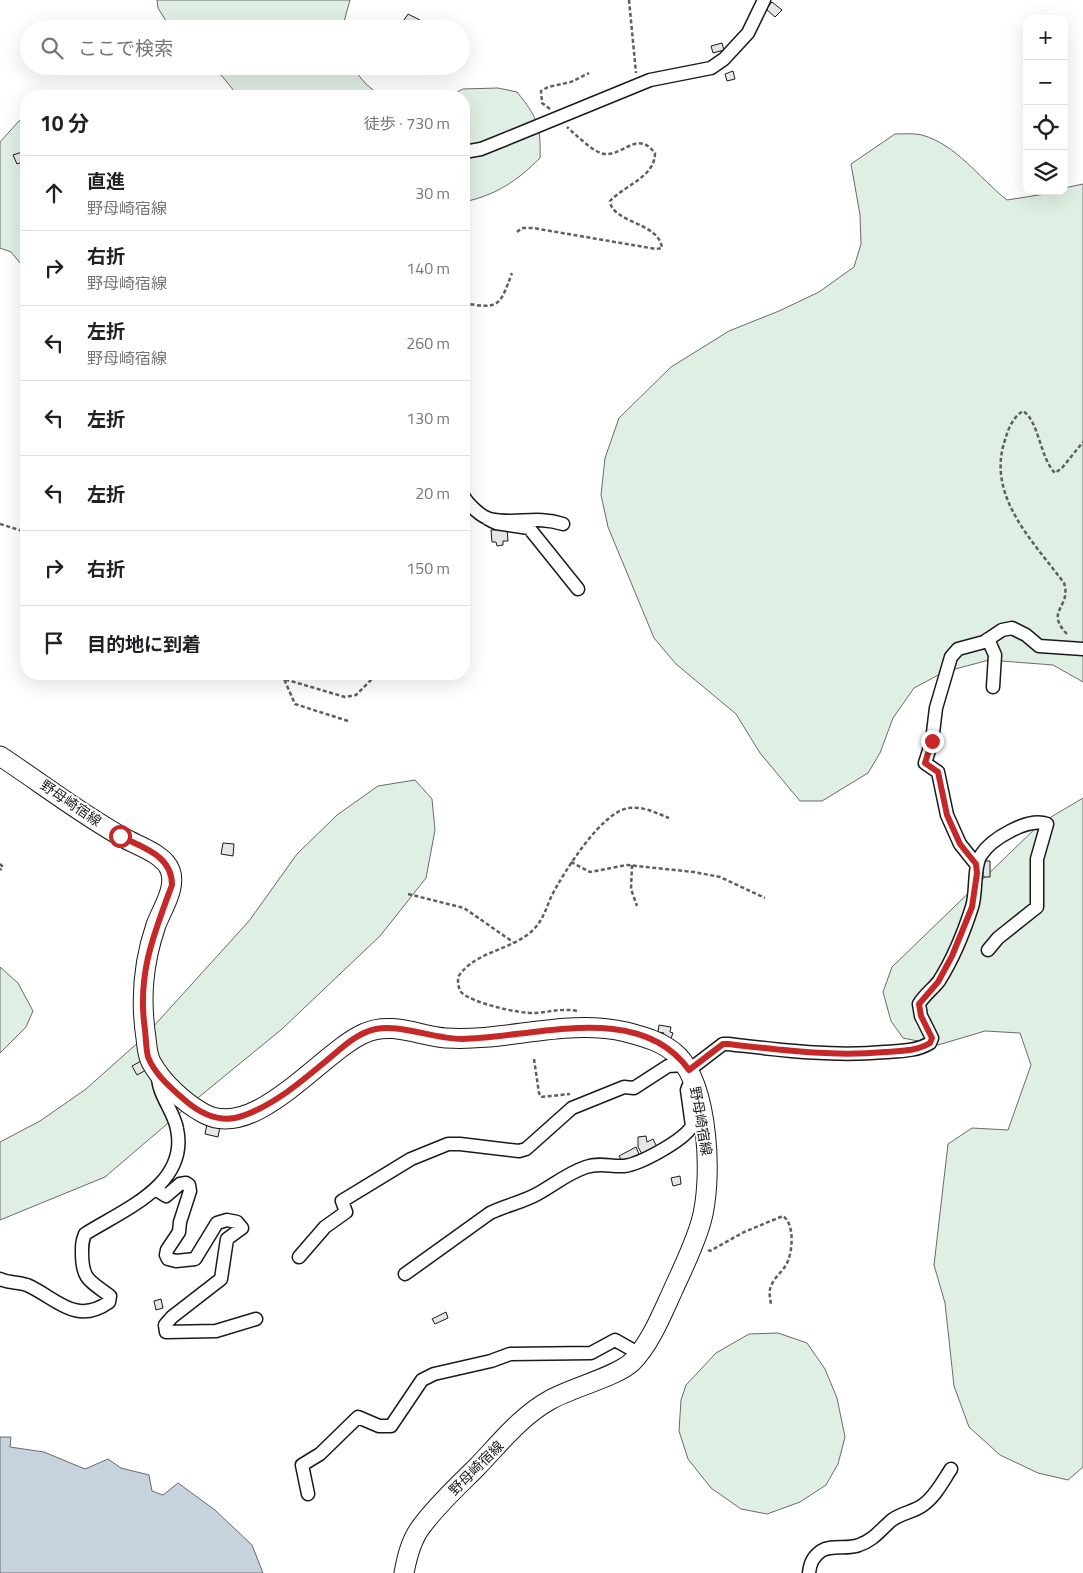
<!DOCTYPE html>
<html lang="ja">
<meta charset="utf-8">
<style>
body{margin:0;font-family:"Titillium Web","Noto Sans JP",sans-serif;background:#f2f2f2;color:#202124}
.controls{position:absolute;right:15px;top:15px;display:grid;overflow:hidden;border-radius:10px;box-shadow:0 5px 20px #0002}
.controls button{width:45px;height:45px;display:grid;place-items:center;padding:0;border:0;border-bottom:1px solid #e0e0e0;background:#fff;color:#202124;font:25px sans-serif}
.stop{position:absolute;width:15px;height:15px;margin:-11px;border:4px solid #c62828;border-radius:50%;background:#fff}
.stop.end{background:#c62828;border-color:#fff;box-shadow:0 1px 5px #0008}
.list{margin:0;padding:0;list-style:none}
h2{display:flex;justify-content:space-between;align-items:center;height:65px;margin:0;padding:0 20px;font-size:21px}
h2 small{font-size:16px;font-weight:400;color:#757577}
.list li{display:grid;grid-template-columns:32px 1fr auto;gap:15px;align-items:center;box-sizing:border-box;height:75px;padding:0 20px;border-top:1px solid #e0e0e0}
.list b{display:block;font-size:19px;white-space:nowrap}
.list p{margin:0;font-size:16px;white-space:nowrap;color:#757577}
.list em{font-size:16px;font-style:normal;color:#757577}
.icon{flex:none;width:28px;height:28px;fill:none;stroke:currentColor;stroke-width:2;stroke-linecap:round;stroke-linejoin:round}
.map{position:relative;flex:none;width:1083px;height:1573px;overflow:hidden}
.search{position:absolute;background:#fff;box-shadow:0 5px 20px #0002;left:20px;top:20px;width:450px;height:55px;display:flex;align-items:center;gap:12px;box-sizing:border-box;padding:0 18px;border-radius:28px;color:#757577;font-size:19px}
.panel{position:absolute;background:#fff;box-shadow:0 5px 20px #0002;left:20px;top:90px;width:450px;height:590px;border-radius:20px}
.map>svg:first-child{display:block}
.green{fill:#e0efe3;stroke:#6a6a6a}
.water{fill:#c6d2dc;stroke:#6a6a6a}
.building{fill:#e6e6e6;stroke:#1a1a1a}
.lines{fill:none;stroke-linecap:round;stroke-linejoin:round}
.minor-casing{stroke:#1a1a1a;stroke-width:15}
.primary-casing{stroke:#1a1a1a;stroke-width:21}
.path{stroke:#5f5f5f;stroke-width:2.5;stroke-dasharray:4 2.5;stroke-linecap:butt}
.minor{stroke:#fff;stroke-width:12}
.primary{stroke:#fff;stroke-width:19}
.route{stroke:#c62828;stroke-width:6}
.labels{text-anchor:middle;stroke-width:4;stroke-linejoin:round;paint-order:stroke}
.street-label{font-size:14px;fill:#1a1a1a;stroke:#fff}
</style>
<div class="map">
<svg width="1083" height="1573" viewBox="0 0 1083 1573">
<rect width="100%" height="100%" fill="#fff"/>
<!-- green -->
<path class="green" d="M157 0H350L342 29H171L158 8Z
M209 66H351L365 83 380 96H238L222 76Z
M498 88 517 92C537 117 541 125 540 158 517 181 496 195 464 202V96H449L463 89Z
M26 118V270L11 252 0 248V142L19 121Z
M895 134C903 134 914 133 922 135 957 145 979 178 1007 200L1064 191V188L1083 184V682L1053 665 989 660 944 672 914 688 893 718 880 753 868 773 822 801H800L760 753 736 714 676 664 654 638 608 527 601 495 605 458 619 418 671 367 729 331 779 311 819 292 854 267 861 244 860 215 851 164Z
M415 780 432 799 435 830 426 878 380 936 282 1029 188 1106 105 1177 0 1220V1142L40 1121 86 1089 142 1039 249 921 297 854 337 815 378 786Z
M1083 798V1467L1068 1480 1038 1473 1000 1455 969 1427 954 1386 945 1303 934 1265 948 1144 972 1128 1008 1130 1031 1065 1020 1033 985 1031 938 1045 903 1038 891 1021 883 992 892 967 1041 823Z
M0 967 18 983 33 1011 26 1027 0 1053Z
M778 1333 807 1343 825 1369 837 1398 845 1437 838 1464 826 1485 800 1502 767 1514 741 1509 711 1488 688 1459 679 1431 681 1400 686 1385 716 1353 749 1334Z"/>
<!-- water -->
<path class="water" d="M0 1437H11L10 1447 44 1452 85 1469 108 1459 121 1468 149 1475 152 1491 163 1495 178 1483 215 1510 252 1545 263 1573H0Z"/>
<!-- building -->
<path class="building" d="M772 2 782 10 775 17 766 9Z
M408 14 420 20 417 26 404 20Z
M722 43 724 50 713 53 711 46Z
M733 71 735 79 727 81 725 74Z
M22 152 25 161 17 164 13 155Z
M507 529 508 541H503V545L497 546 496 542H492L491 530Z
M223 843 234 844 233 856 221 854Z
M983 861H990V877H983Z
M659 1025 671 1027 670 1032 673 1033 670 1041 662 1038 664 1033 658 1032Z
M141 1061 146 1070 137 1075 132 1066Z
M207 1124 220 1127 218 1137 205 1134Z
M646 1136 647 1142 653 1139 657 1147 642 1154 638 1147V1137Z
M636 1147 639 1154 623 1163 619 1156Z
M680 1176 681 1184 673 1186 671 1178Z
M161 1299 163 1308 156 1310 154 1301Z
M446 1312 448 1318 435 1324 432 1319Z"/>
<g class="lines">
<defs>
<path id="minor" d="M464 152 481 149 501 141 650 80 711 68 724 59 748 33 764 0
M464 497C468 504 481 517 490 519 515 525 536 515 563 524
M488 519 496 523 529 528 578 589
M988 639 995 655 993 687
M976 864 960 844 947 815 938 772 925 763 932 741 936 708 951 657 958 649 984 642 1002 630 1012 628 1026 635 1039 646 1083 649
M689 1070 723 1044H728C781 1050 832 1057 885 1052 901 1051 917 1051 930 1043L932 1038 921 1016 919 1004C924 995 933 989 939 981 953 959 964 932 972 907 977 892 973 867 981 855 991 839 1028 817 1047 824L1037 859V907L998 938 988 950
M155 1189 166 1196 180 1184 186 1183 189 1185 190 1191 180 1222 179 1232 167 1250 166 1255 168 1259 176 1261 195 1259 217 1223 227 1220 237 1222 242 1228 227 1239 221 1279 172 1317 165 1325 166 1332 216 1331 256 1319
M299 1257 325 1227 346 1212 342 1201 411 1159 448 1144H460L519 1151 526 1149 572 1108 624 1087 634 1088 668 1066 685 1065
M405 1274 490 1213C506 1205 524 1202 539 1193 555 1184 568 1173 586 1167 600 1162 611 1167 624 1166 641 1164 684 1140 692 1126L687 1090 692 1078
M0 1279C9 1283 18 1282 27 1285 55 1297 75 1326 109 1302L110 1296C90 1281 82 1280 82 1253 82 1245 82 1241 85 1234 123 1210 189 1185 177 1129 174 1111 158 1095 158 1076
M308 1494 302 1465 320 1454 358 1417 379 1426H391L422 1380 434 1374 491 1361 510 1354 591 1353 615 1340 638 1353
M809 1573C810 1563 813 1557 821 1551 832 1544 847 1550 859 1545 874 1540 880 1530 892 1520 901 1513 914 1512 923 1505 935 1497 943 1481 951 1469"/>
<path id="primary" d="M0 756C41 783 81 814 124 838 138 846 164 854 170 870 177 887 162 909 156 925 143 963 140 998 146 1038 147 1046 147 1054 151 1062 162 1082 183 1102 203 1113 255 1143 322 1051 365 1033 391 1021 420 1036 446 1038 506 1042 566 1018 626 1032 645 1037 664 1042 678 1056 709 1088 713 1181 701 1222 694 1246 683 1268 673 1290 662 1314 650 1344 632 1362 616 1377 570 1388 550 1400 521 1416 499 1444 477 1467 458 1486 437 1505 421 1527 411 1540 407 1557 404 1573"/>
</defs>
<!-- minor casing -->
<use href="#minor" class="minor-casing"/>
<!-- primary casing -->
<use href="#primary" class="primary-casing"/>
<!-- path -->
<path class="path" d="M629 0 636 73
M550 109 542 103 541 91 548 87 571 82 589 73
M517 232 522 228H533L656 249 662 248C659 222 612 223 610 201 625 185 655 177 655 153 637 130 625 155 605 154 595 154 575 134 567 127
M464 303C500 310 500 305 512 273
M0 524 26 532
M1067 634C1044 610 1072 608 1064 583 1033 541 986 496 1005 440 1008 429 1013 417 1023 411 1039 421 1040 458 1055 473L1062 468 1083 442
M348 721 295 704 284 679 345 697 356 695 377 674
M571 862 590 872 627 865 694 872 720 877 765 898
M0 864 3 867 0 870
M632 865 631 889 637 906
M408 894 464 908 513 942
M577 1011C562 1008 550 1012 535 1013 520 1014 471 1003 461 992 458 987 458 983 458 977 475 951 510 951 532 931 543 921 546 908 552 895 564 872 602 811 629 808 643 806 656 813 669 818
M534 1059 539 1093 541 1097 570 1094
M708 1250 710 1251 744 1232 783 1216C795 1224 793 1253 786 1265 782 1272 775 1277 772 1284 768 1291 770 1297 771 1304"/>
<!-- minor -->
<use href="#minor" class="minor"/>
<!-- primary -->
<use href="#primary" class="primary"/>
</g>
<g class="lines">
<!-- route -->
<path class="route" d="M120 836C143 848 172 855 172 885 153 936 137 975 145 1030 146 1038 146 1049 148 1057 155 1075 173 1090 187 1102 204 1116 223 1124 245 1115 275 1104 302 1081 326 1061 341 1049 356 1033 376 1029 401 1024 434 1039 462 1039 532 1038 639 1000 689 1070L723 1044H728C781 1050 832 1057 885 1052 901 1051 917 1051 930 1043L932 1038 921 1016 919 1004 938 982 952 956 972 907 977 873 976 864 960 844 947 815 938 772 925 763 932 741"/>
</g>
<g class="labels">
<!-- street labels -->
<g class="street-label">
<text transform="translate(71 803) rotate(34)" y="5">野母崎宿線</text>
<text transform="translate(701 1121) rotate(80)" y="5">野母崎宿線</text>
<text transform="translate(476 1468) rotate(-45)" y="5">野母崎宿線</text>
</g>
</g>
</svg>
<div class="controls">
<button>+</button>
<button>−</button>
<button><svg class="icon" aria-label="locate" viewBox="0 0 24 24"><circle cx="12" cy="12" r="6"/><path d="M12 2v4M12 18v4M2 12h4M18 12h4"/></svg></button>
<button><svg class="icon" aria-label="layers" viewBox="0 0 24 24"><path d="M12 4l9 5-9 5-9-5zM3 14l9 5 9-5"/></svg></button>
</div>
<div class="stop" style="left:120px;top:836px"></div>
<div class="stop end" style="left:932px;top:741px"></div>
<div class="search"><svg class="icon" aria-label="search" viewBox="0 0 24 24"><circle cx="10" cy="10" r="6"/><path d="M15 15l6 6"/></svg>ここで検索</div>
<section class="panel">
<h2>10 分<small>徒歩 · 730 m</small></h2>
<ul class="list">
<li><svg class="icon" aria-label="ahead" viewBox="0 0 24 24"><path d="M12 20V5M6 11l6-6 6 6"/></svg><div><b>直進</b><p>野母崎宿線</p></div><em>30 m</em></li>
<li><svg class="icon" aria-label="right" viewBox="0 0 24 24"><path d="M7 20v-9h11M14 6l5 5-5 5"/></svg><div><b>右折</b><p>野母崎宿線</p></div><em>140 m</em></li>
<li><svg class="icon" aria-label="left" viewBox="0 0 24 24"><path d="M17 20v-9H6M10 6l-5 5 5 5"/></svg><div><b>左折</b><p>野母崎宿線</p></div><em>260 m</em></li>
<li><svg class="icon" aria-label="left" viewBox="0 0 24 24"><path d="M17 20v-9H6M10 6l-5 5 5 5"/></svg><div><b>左折</b></div><em>130 m</em></li>
<li><svg class="icon" aria-label="left" viewBox="0 0 24 24"><path d="M17 20v-9H6M10 6l-5 5 5 5"/></svg><div><b>左折</b></div><em>20 m</em></li>
<li><svg class="icon" aria-label="right" viewBox="0 0 24 24"><path d="M7 20v-9h11M14 6l5 5-5 5"/></svg><div><b>右折</b></div><em>150 m</em></li>
<li><svg class="icon" aria-label="arrive" viewBox="0 0 24 24"><path d="M6 21V4h12l-3 4 3 4H6"/></svg><div><b>目的地に到着</b></div></li>
</ul>
</section>
</div>
